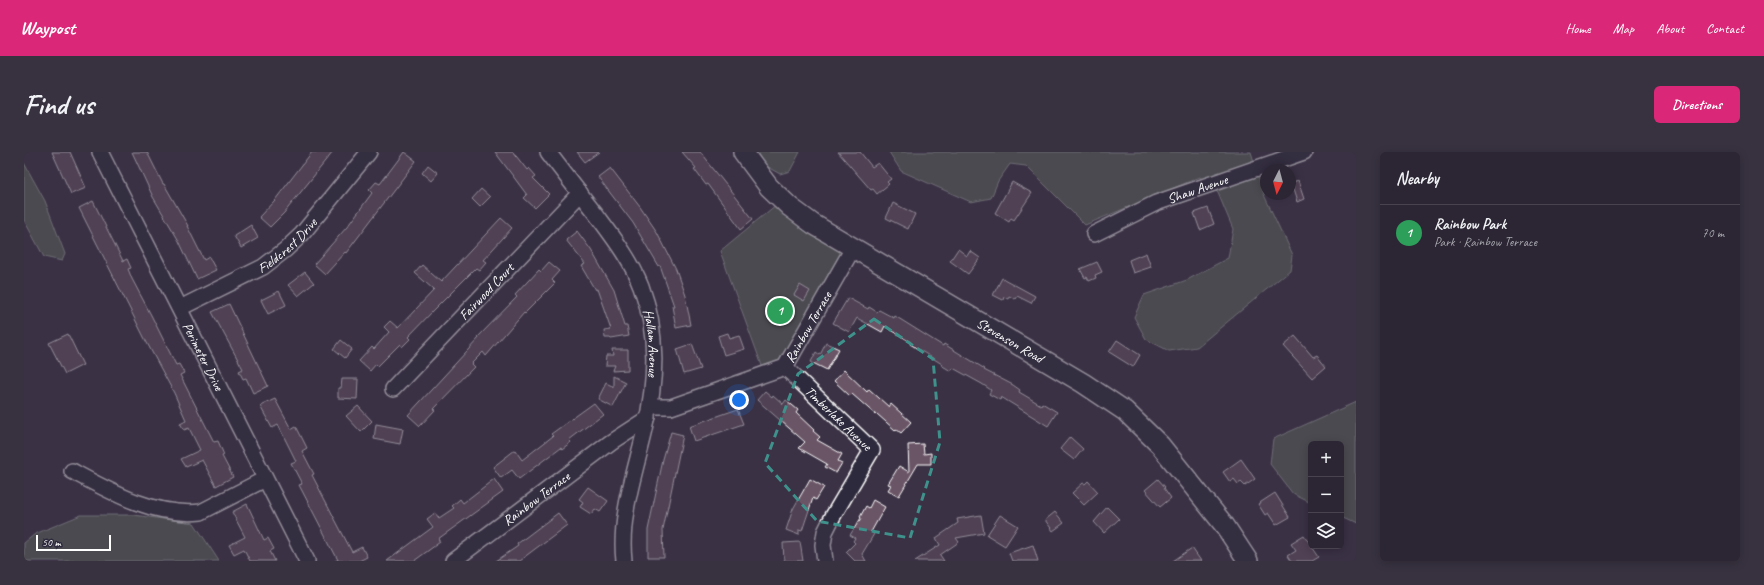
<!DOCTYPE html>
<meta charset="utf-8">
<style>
body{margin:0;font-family:Caveat,sans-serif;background:#383240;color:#f1f3f6}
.controls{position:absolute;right:12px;bottom:12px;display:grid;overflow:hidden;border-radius:6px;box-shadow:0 2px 10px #0003}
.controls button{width:36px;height:36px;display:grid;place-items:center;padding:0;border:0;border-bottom:1px solid #48434f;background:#2c2634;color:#f1f3f6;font:20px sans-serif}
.compass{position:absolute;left:1236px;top:12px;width:36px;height:36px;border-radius:50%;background:#2c2634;box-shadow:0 2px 10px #0003;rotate:186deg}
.scale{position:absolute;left:12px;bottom:10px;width:75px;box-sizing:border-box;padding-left:4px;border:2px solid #fff;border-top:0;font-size:11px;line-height:14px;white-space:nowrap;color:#fff;-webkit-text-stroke:3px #2f2a3d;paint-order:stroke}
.you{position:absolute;left:715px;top:248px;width:14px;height:14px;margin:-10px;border:3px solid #fff;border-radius:50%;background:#1a73e8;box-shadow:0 0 0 6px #1a73e833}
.badge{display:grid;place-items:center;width:26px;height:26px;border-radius:50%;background:#db2777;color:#fff;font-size:13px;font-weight:700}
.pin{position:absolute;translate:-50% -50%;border:2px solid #fff;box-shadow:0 1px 4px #0006}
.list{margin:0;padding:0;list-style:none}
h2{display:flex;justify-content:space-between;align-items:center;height:52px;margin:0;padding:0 16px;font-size:17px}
h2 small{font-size:13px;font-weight:400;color:#a6a5ac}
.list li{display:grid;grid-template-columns:26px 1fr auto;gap:12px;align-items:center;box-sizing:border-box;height:56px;padding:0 16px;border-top:1px solid #48434f}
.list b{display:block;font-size:15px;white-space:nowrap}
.list p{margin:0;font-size:13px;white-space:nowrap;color:#a6a5ac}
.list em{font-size:13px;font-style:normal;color:#a6a5ac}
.icon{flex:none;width:22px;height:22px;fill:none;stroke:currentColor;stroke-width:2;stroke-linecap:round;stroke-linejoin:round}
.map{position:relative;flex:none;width:1332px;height:409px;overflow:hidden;border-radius:6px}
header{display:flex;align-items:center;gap:24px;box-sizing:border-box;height:56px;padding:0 20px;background:#db2777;color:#fff}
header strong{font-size:19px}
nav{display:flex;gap:22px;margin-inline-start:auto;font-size:14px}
.intro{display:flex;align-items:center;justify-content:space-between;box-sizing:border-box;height:96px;padding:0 24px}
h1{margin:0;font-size:28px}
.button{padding:10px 18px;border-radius:6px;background:#db2777;color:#fff;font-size:14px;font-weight:700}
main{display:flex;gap:24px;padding:0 24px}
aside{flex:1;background:#2c2634;border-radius:6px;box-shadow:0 2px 10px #0003}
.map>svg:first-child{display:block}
.green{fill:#5e695d;stroke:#aeb4ae}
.building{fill:#6b5466;stroke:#fff}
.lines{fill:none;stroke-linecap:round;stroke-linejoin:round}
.minor-casing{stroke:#fff;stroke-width:18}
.major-casing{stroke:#fff;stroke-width:22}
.minor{stroke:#2f2a3d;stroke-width:15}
.major{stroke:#2f2a3d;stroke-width:19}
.marked{fill:none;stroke:#3f918b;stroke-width:3;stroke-dasharray:8 5;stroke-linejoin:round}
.labels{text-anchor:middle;stroke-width:4;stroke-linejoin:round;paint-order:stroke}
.street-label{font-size:14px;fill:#fff;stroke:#2f2a3d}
</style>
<header>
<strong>Waypost</strong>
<nav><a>Home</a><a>Map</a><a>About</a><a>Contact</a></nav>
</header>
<div class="intro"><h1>Find us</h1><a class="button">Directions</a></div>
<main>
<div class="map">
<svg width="1332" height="409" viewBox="0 0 1332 409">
<rect width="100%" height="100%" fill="#3b3245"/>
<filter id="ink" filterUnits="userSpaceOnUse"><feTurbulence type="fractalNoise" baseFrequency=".025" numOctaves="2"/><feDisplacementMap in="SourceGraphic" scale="8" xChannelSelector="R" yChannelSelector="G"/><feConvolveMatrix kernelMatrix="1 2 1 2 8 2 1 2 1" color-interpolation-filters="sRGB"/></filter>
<g filter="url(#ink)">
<!-- green -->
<path class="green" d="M733 0H776L766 19 756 22 738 12Z
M865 0H1227L1241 45 1268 103 1266 118 1173 195 1145 199 1122 187 1110 165 1120 143 1163 128 1204 106 1209 77 1194 41 1176 25 1061 73 1002 14 986 12 974 29 967 46 947 50 877 19Z
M0 11 21 49 41 102 38 109 20 105 0 68Z
M758 48 829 96 761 215 741 222 696 99Z
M1332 250V372L1317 365V292H1287V351L1269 342 1246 312 1249 287Z
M57 363H109L170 371 195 409H0V391L11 382Z"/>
<!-- building -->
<path class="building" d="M28 0H46L62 36 47 42Z
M108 0H123L139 32H140L164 74H163L180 108 185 105 192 118 173 127 155 89 129 45Z
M288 0H309L260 61 246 75 235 65 251 48Z
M380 0 392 9 322 101 321 100 301 122 290 112 323 75 348 41 345 38 352 30 356 32Z
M471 0H489L503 18 505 16 512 24 509 26 525 42 511 56 500 46 503 43Z
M553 0H575L561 10Z
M658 0H676L729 67 717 77 684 32 682 33 670 17 672 16Z
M814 0H836L848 15 854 11 867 27 863 30 865 32 853 42 849 37 847 38Z
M404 13 414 21 407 29 398 21Z
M586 16 616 55 633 80 652 117 661 143 667 173 652 176 648 154H650L636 114 635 115 609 71 574 25Z
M1274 29 1280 47 1273 50 1267 31Z
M988 30 1008 41 990 68 987 66 985 70 971 61Z
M457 37 466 45 456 55 448 47Z
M69 49 99 109 103 107 107 116 104 117 108 127 127 163 152 213 155 212 160 221 156 223 190 290 194 289 200 303 198 304 209 325 192 334 178 308 162 315 157 307 176 298 165 276 160 278 156 271 162 268 150 241 122 189 55 56Z
M869 51 891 62 884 77 862 66Z
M1184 56 1190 72 1176 78 1170 61Z
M477 66 488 76 459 108 462 110 455 118 452 116 409 159 384 185 386 187 378 195 376 192 354 214 352 212 346 219 335 209 348 195 350 197 365 180 360 175 366 169 374 176 410 138 391 121 398 113 417 130Z
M227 73 234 86 217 96 210 84Z
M553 79 567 98 590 138 601 174H603L605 184 587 187 586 186H581L580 178 587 177 573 137 571 138 557 114 561 112 542 88Z
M934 97 943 104 946 99 956 106 944 122 926 109Z
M1122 101 1127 115 1109 121 1105 108Z
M525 110 536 119 528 128 531 131 501 161 500 160 462 204 459 200 447 212 450 215 409 257 411 258 396 274 384 263 455 186 454 185 493 145 491 143 515 117 517 119Z
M1073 110 1078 120 1071 123 1072 126 1065 129 1063 125 1061 126 1056 117Z
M281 120 290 131 274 144 264 133Z
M978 126 1011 144 1007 151 993 144 991 147 985 144 984 147 980 145 979 148 969 143Z
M776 133 786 139 780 149 770 143Z
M255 139 262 153 244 162 237 148Z
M824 146 844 157 845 155 853 160 855 158 870 166 871 164 919 194 920 192 961 217 960 218 989 233 996 238 995 240 1017 253 1018 251 1033 260 1024 274 977 245 976 248 965 242 967 238 958 232 929 216 927 219 917 213 918 212 886 192 887 190 861 174 858 180 833 166 825 180 809 171Z
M205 152 244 234 229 241 222 226 219 227 215 219 219 217 188 160Z
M703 181 705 186 715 183 720 197 700 203 694 184Z
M44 182 59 213 41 222 25 191Z
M1271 184 1289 205 1293 203 1302 214 1288 226 1259 194Z
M317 188 328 197 321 206 310 197Z
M1093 188 1116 203 1109 215 1085 200Z
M802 191 815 197 803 218 787 210 792 200 796 203Z
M668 192 677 217 660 222 653 197Z
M588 198H604V218L589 219 591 214H581L582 204H589Z
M820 218 843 240 845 237 865 255 867 252 887 270 877 281 872 277 871 278 853 262 852 263 828 242 826 244 810 229Z
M590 224 602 230 589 255 574 247 582 231 590 235Z
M318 227H334L333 247 314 246V236H317Z
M741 239 748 245 749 243 759 252 762 248 774 258 772 261 790 278 789 279 796 285 793 288 818 302 814 309 818 311 812 321 801 315 803 312 775 296 781 290 733 248Z
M251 247 267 277 272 274 283 296 278 299 290 322 288 323 328 400 338 395 343 405 335 409H311L314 408 275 333 278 332 267 311 272 309 254 273 248 276 236 254Z
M570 251 579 262 545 288 547 290 538 297 537 295 495 327 488 318 477 326 469 315 491 298 498 308 529 284 527 282Z
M334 254 348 269 337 280 322 264Z
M714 257 720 272 670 289 665 274Z
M352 272 379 277 376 292 350 287Z
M647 280 659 283 639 378 640 405H624V378L639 308Z
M1046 285 1059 297 1050 308 1036 297Z
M899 292 900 302 907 301V312H894L875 344 864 338 867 333 864 332 875 314 885 320 884 293Z
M1217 307 1231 327 1221 334 1217 330 1214 332 1210 327 1206 330 1199 320Z
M470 327 479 340 414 387 416 390 390 409H363L409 375 403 367 411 361 415 366 430 356 428 354 436 347 439 351Z
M786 327 800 335 792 348 789 346 778 379 775 378V383L762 378 769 357Z
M1134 327 1141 335 1140 336 1147 346 1136 355 1121 338Z
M1064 329 1074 340 1060 353 1048 341 1059 331 1061 332Z
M564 335 584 349 576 360 571 357 567 362 556 355 559 350 555 347Z
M1251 341 1266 365 1252 373 1244 361 1241 363 1234 352Z
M849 348 861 355 847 380 850 382 838 402 842 409H831L822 400 831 391 829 389 831 386 826 383 837 366 836 365 842 354 845 356Z
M223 352 240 388 244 386 250 397 246 399 251 409H226L220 397 210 402 205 393 221 385 208 360Z
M1083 355 1095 367 1080 381 1070 370Z
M1031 360 1040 371 1029 379 1021 368Z
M534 361 543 373 495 409H472L494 394 493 392Z
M957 363 960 381 932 386 935 390 916 403 920 409H891L916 393 912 386 934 371 933 367Z
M976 363 994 374 981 394 963 383Z
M1280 383 1295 405 1288 409H1268L1264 403 1272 398 1267 391Z
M776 390 779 409H760L759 391Z
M1009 393 1014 409H988L985 401Z
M1168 396 1177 409H1149Z"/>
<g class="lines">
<defs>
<g id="minor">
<path id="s1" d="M76 0 283 409"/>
<path id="s2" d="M524 0C540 21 556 42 572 62 589 85 607 108 617 134 635 182 632 230 621 278 611 321 595 365 600 409"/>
<path id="s3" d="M1070 82 1132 51 1280 0"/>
<path id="s4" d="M156 156 239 115 261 98 278 82 345 0"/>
<path id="s5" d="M761 215 848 298 809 364 801 380 799 393 801 409"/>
<path id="s6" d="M369 237 556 41"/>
<path id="s7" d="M627 255H647L761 215 829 96"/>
<path d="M48 319C87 340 131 365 177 360L241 327"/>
<path id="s8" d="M429 409 587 290 624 266"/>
</g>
<g id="major">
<path id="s9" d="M719 0 745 35 766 55 789 72 1059 231 1101 259 1136 293 1201 374 1224 409"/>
</g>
</defs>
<!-- minor casing -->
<use href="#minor" class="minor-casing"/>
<!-- major casing -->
<use href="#major" class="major-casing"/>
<!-- minor -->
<use href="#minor" class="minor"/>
<!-- major -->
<use href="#major" class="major"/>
</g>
</g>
<!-- marked area -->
<path d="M0 0H1332V409H0ZM850 167 909 207 916 290 886 386 793 369 741 311 774 222Z" fill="#3b3245" fill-opacity=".55" fill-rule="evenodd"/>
<path class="marked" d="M850 167 909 207 916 290 886 386 793 369 741 311 774 222Z"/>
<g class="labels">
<!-- street labels -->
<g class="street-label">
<text dy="5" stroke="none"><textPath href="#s3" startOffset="113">Shaw Avenue</textPath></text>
<text dy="5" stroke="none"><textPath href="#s4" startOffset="125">Fieldcrest Drive</textPath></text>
<text dy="5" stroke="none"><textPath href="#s6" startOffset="135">Fairwood Court</textPath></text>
<text dy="5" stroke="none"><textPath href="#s7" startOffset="187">Rainbow Terrace</textPath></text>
<text dy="5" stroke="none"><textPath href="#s9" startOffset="330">Stevenson Road</textPath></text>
<text dy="5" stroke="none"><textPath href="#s2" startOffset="222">Hallam Avenue</textPath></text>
<text dy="5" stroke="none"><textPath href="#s1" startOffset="229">Perimeter Drive</textPath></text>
<text dy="5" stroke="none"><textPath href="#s5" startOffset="74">Timberlake Avenue</textPath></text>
<text dy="5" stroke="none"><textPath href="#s8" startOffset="104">Rainbow Terrace</textPath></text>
</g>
</g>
</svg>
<div class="controls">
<button>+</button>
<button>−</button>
<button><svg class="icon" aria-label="layers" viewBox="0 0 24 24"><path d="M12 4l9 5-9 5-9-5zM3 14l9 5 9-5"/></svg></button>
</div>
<svg class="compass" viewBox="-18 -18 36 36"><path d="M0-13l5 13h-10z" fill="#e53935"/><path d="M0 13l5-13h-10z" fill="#a6a5ac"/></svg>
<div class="scale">50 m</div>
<div class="you"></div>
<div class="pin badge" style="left:756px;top:159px;background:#2e9e5b">1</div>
</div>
<aside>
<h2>Nearby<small></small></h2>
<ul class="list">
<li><span class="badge" style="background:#2e9e5b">1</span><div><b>Rainbow Park</b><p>Park · Rainbow Terrace</p></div><em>70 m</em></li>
</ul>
</aside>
</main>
